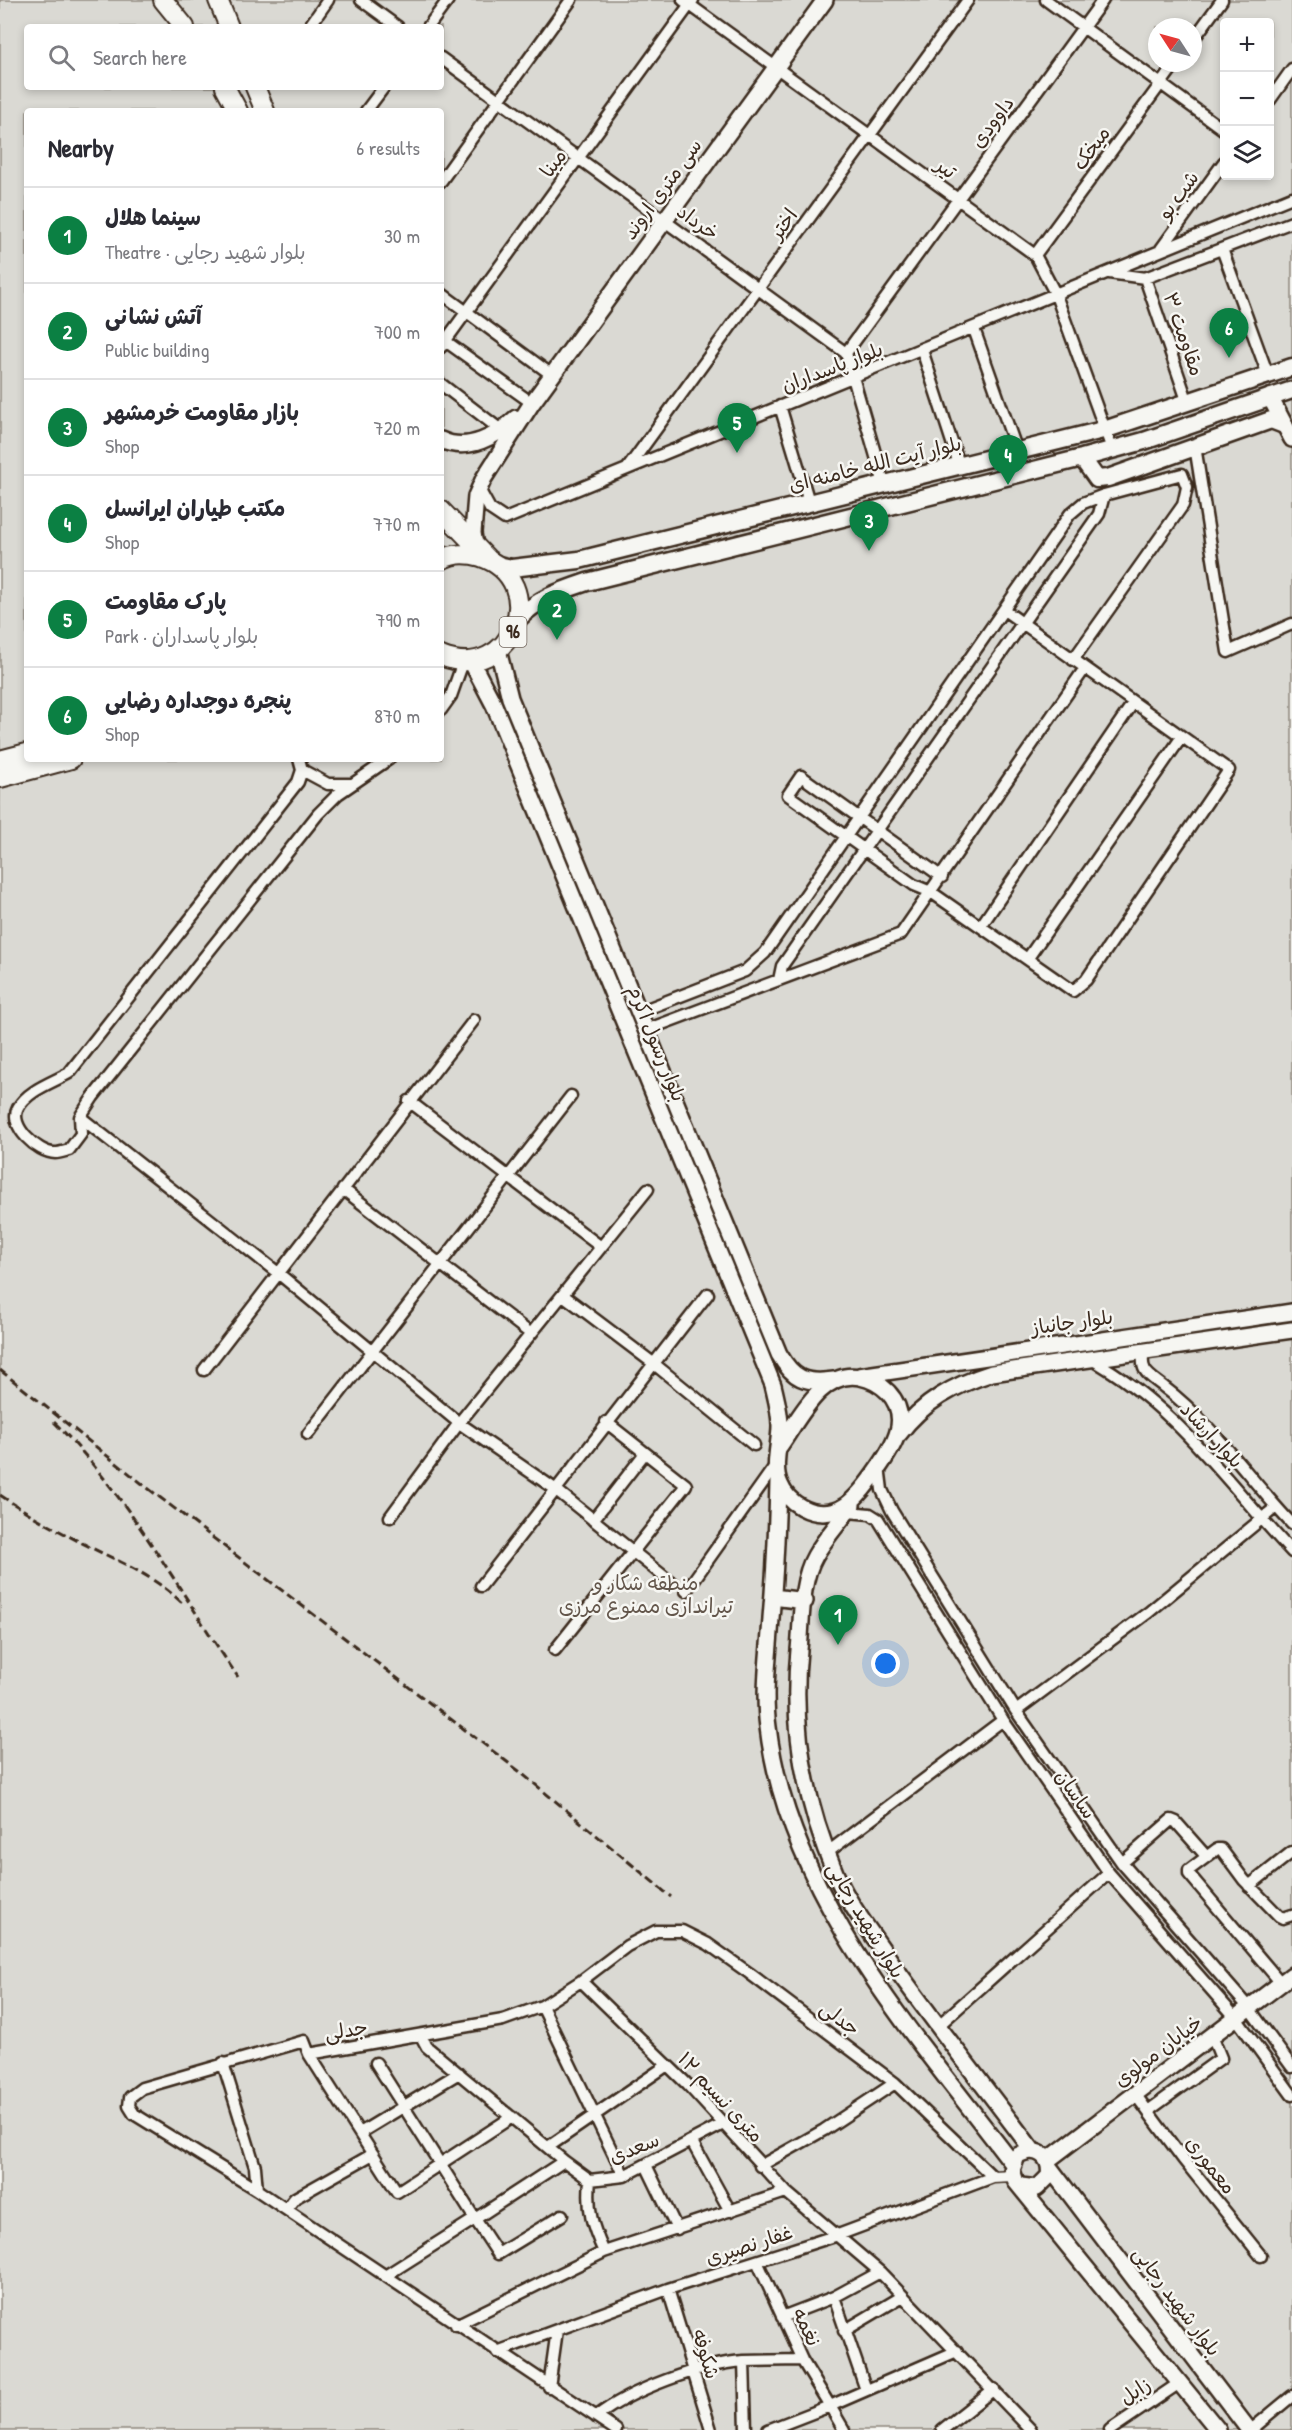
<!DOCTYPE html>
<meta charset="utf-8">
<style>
body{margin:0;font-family:"Patrick Hand","Playpen Sans Arabic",sans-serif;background:#f2f2f3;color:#2b2b33}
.controls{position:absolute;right:18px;top:18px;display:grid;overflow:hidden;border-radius:6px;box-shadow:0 3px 9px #0003}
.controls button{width:54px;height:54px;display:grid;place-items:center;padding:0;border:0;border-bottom:2px solid #e1e1e2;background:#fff;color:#2b2b33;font:30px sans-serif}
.compass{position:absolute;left:1148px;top:18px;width:54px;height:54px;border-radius:50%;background:#fff;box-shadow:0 3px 9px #0003;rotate:306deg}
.you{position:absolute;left:886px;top:1664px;width:21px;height:21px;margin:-15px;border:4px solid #fff;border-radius:50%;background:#1a73e8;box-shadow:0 0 0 9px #1a73e833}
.badge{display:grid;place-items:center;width:39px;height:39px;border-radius:50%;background:#0b8043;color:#fff;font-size:20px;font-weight:700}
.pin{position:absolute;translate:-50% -50px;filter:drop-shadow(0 2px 3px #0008)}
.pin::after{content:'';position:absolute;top:32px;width:21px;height:18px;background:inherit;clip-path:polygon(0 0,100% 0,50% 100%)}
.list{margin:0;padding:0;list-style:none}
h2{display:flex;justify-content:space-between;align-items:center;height:78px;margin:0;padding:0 24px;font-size:26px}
h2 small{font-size:20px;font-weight:400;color:#7c7c81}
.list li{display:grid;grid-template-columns:39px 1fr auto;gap:18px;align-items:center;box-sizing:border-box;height:96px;padding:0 24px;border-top:2px solid #e1e1e2}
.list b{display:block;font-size:22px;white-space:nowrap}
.list p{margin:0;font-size:20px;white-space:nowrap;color:#7c7c81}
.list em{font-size:20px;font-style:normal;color:#7c7c81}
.icon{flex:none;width:33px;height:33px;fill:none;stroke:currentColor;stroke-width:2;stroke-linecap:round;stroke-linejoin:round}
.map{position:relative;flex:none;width:1292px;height:2430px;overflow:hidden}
.search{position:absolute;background:#fff;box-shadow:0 3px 9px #0003;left:24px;top:24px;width:420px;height:66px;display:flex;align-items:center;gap:15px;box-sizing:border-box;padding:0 21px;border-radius:6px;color:#7c7c81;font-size:22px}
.panel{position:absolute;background:#fff;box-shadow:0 3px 9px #0003;left:24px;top:108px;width:420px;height:654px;border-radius:6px}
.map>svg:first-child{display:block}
.green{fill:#dad9d3;stroke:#8a8278;stroke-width:1.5;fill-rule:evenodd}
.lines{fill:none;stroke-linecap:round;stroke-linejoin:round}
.street-casing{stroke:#3b2a1e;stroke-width:15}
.secondary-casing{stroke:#3b2a1e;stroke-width:20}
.primary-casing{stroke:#3b2a1e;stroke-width:21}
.highway-casing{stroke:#3b2a1e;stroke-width:22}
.street{stroke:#f6f6f2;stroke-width:10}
.secondary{stroke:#f6f6f2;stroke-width:15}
.primary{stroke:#f6f6f2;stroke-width:16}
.highway{stroke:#f6f6f2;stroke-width:18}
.rail{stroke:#3b2a1e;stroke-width:3;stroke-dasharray:9 4.5;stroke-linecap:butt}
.labels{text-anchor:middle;stroke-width:5;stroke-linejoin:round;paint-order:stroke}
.shield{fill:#f6f6f2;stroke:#73675e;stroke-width:1.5}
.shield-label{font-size:18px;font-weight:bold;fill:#3b2a1e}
.street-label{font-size:20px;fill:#3b2a1e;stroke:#f6f6f2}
.park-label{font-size:20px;fill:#63564b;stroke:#f6f6f2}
</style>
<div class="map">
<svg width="1292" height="2430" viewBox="0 0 1292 2430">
<rect width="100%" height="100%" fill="#f6f6f2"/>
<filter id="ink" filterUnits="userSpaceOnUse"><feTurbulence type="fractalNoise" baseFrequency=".0167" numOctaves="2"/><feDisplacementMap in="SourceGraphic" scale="12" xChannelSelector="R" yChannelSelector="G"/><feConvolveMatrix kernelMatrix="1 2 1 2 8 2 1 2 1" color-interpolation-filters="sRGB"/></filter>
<g filter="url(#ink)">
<!-- green -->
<path class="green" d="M0 0H1292V2430H0ZM1224 22H1270V176H1224ZM27 27H441V87H27ZM1157 27H1193V63H1157ZM27 111H441V759H27Z"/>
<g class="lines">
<defs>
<path id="street" d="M361 0 398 27
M683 0 1035 255 1056 295 1112 449
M1046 0 1224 130
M309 27 328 0
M428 27 448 0
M1193 40 1222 0
M441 58 846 353
M1270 100 1292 69
M366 111 384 87
M441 181 571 0
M1161 249 1224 162
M1222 249 1268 375
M1035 255 1176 63
M1109 273 1145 278 1292 222
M1145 278 1188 403
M441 293 552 375
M974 329 1017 451
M441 338 532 403
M441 347 693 0
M922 350 959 464
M846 353 1103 0
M846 353 884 484
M441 384 502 431
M780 406 809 502
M1195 446 1228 652 1292 624
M627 469 968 0
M479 489 490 509 505 519 1292 197
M1073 660 1183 505 1187 487 1182 474 1104 495
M441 710 451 696 463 662
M299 759 302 770 298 782 69 1073C52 1083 28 1090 18 1108 8 1126 38 1153 55 1153 60 1153 65 1151 69 1150L81 1134 80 1117 93 1097 318 814 338 794 389 759
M302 770 328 784H352
M942 877 801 776 788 795 914 885 931 892 1073 991 1086 980 1229 770 1004 610
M981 926 1133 703
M1028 958 1181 738
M639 1012 745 971 765 953 1070 514 1083 503 1104 495 1099 514 782 966 779 980
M646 1030 901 934 1085 668
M409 1101 601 1247
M80 1117 278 1273 459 1423 555 1489 672 1583
M343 1189 531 1334
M563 1295 653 1363 754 1445
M1144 1351C1139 1372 1149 1375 1164 1387 1214 1425 1249 1479 1292 1524
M1091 1359C1177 1407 1226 1482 1292 1552
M204 1370 474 1020
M308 1434 571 1096
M879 1466 882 1490 892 1511 1016 1711 1122 1863 1249 2008 1292 2067
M848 1512 870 1514 878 1519 1003 1720 1109 1873 1236 2018 1292 2095
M390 1517 459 1423 648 1189
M593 1520 645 1453
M481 1586 708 1294
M686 1591 777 1463
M555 1650 686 1485 606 1422
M1016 1711 1149 1612 1276 1507
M828 1852 1003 1720
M1122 1863 1171 1820 1176 1822 1206 1856
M1249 1886 1292 1852
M581 1981 688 2085 786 2192 880 2272 1031 2430
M1281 1983 1189 1874V1870L1217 1849H1221L1244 1880 1279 1916 1283 1918 1292 1915
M542 2006 624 2176
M938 2026 1109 1873
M421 2036 427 2047 564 2161
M309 2054 397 2192 512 2117
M223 2063 255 2167 257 2190
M376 2063 475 2219 385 2276
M1135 2094 1183 2159 1261 2256
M1148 2111 1221 2058 1212 2036
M360 2133 459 2073
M692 2142 730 2211
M548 2147 666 2066
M646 2165 677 2229
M760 2166 824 2130 895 2083
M286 2209 295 2198 373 2154
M562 2215 498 2254 475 2219 564 2161 590 2180
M604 2252C592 2226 587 2210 590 2180L624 2176 723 2124
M757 2261 802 2360 830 2406 768 2430
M668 2289 711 2430
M834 2297 866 2390
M782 2317 834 2297 880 2272
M456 2325 604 2252 786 2192
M844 2331 903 2296
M497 2352 668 2289 838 2235 993 2177 1013 2176
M549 2387 557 2330
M596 2417C630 2390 701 2364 744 2361
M616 2430 257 2190 134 2114 129 2106 130 2097 142 2088 304 2041 309 2054 503 2020 542 2006 581 1981 627 1946 656 1931H682L708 1944 749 1973 895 2083 993 2177
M746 2430 744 2361 802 2360
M844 2430 830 2406 957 2351
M942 2430 994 2389
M1110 2430 1181 2382
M1251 2430 1292 2396"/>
<path id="secondary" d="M1270 397 1292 439
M441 440C468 453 497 436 516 418
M475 546 473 533 476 496 484 478 532 403 825 0
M498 650 510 698 779 1354C793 1379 805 1384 834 1380
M471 661 494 705 773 1385C776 1398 780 1412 780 1426 780 1444 772 1467 780 1484 784 1494 792 1502 801 1507 837 1526 859 1496 877 1470 894 1446 912 1418 888 1392 881 1385 871 1379 860 1377 821 1369 798 1421 779 1447
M859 1376 1292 1312
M899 1434C923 1402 954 1385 992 1373L1292 1330
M778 1482C777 1528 775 1573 771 1618 769 1654 763 1691 768 1727 788 1895 914 2034 1013 2164
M852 1505C840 1522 825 1538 815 1556 800 1582 802 1621 799 1650 791 1728 805 1803 836 1875 849 1905 871 1932 889 1959 935 2024 985 2087 1033 2151
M773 1597 805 1601
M1048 2160 1292 1975
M1050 2168 1249 2430
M1021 2186 1037 2188 1049 2176C1052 2155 1035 2145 1017 2156L1012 2170 1016 2182 1218 2430"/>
<path id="primary" d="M1082 458 1097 479 1108 478 1271 420 1284 425
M498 565 512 568 579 560 1107 429 1292 367
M517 620C537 599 560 591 587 582L1082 458 1144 441 1292 390"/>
<path id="highway" d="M163 0 185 27
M218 0 229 27
M225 87 238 111
M255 87 265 111
M441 510 488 559
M441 560C453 553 468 553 481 557 551 581 513 685 441 656
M0 760 27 753
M0 778 71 759"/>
</defs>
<!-- street casing -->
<use href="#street" class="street-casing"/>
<!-- secondary casing -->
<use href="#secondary" class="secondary-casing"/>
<!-- primary casing -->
<use href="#primary" class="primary-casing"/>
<!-- highway casing -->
<use href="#highway" class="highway-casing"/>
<!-- street -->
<use href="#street" class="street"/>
<!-- secondary -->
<use href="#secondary" class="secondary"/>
<!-- primary -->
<use href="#primary" class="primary"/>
<!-- highway -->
<use href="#highway" class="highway"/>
<!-- rail -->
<path class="rail" d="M0 1370 145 1486 519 1771 671 1897
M54 1422C128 1495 179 1591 238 1677
M0 1495C30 1515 60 1532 92 1548 124 1564 156 1577 182 1603"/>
</g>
</g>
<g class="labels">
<!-- shield labels -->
<rect class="shield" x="499.5" y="617" width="27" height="30" rx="4.5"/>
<g class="shield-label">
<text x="513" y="638">96</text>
</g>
<!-- street labels -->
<g class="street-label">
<text transform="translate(992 122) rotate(-54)" y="7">داوودی</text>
<text transform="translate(1091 148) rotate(-54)" y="7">میخک</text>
<text transform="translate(553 163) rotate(-54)" y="7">مینا</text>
<text transform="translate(946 168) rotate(36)" y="7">تیر</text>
<text transform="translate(662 189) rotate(-54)" y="7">سی متری اروند</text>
<text transform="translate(1178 195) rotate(-54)" y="7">شب بو</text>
<text transform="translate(698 222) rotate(36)" y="7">خرداد</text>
<text transform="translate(783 224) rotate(-54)" y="7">اختر</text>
<text transform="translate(1184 334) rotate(71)" y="7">مقاومت ۳</text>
<text transform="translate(832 367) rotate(-21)" y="7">بلوار پاسداران</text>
<text transform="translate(875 464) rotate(-14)" y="7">بلوار آیت الله خامنه ای</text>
<text transform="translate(657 1043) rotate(68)" y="7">بلوار رسول اکرم</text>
<text transform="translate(1072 1322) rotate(-8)" y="7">بلوار جانباز</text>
<text transform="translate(1212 1435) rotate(47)" y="7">بلوار ارشاد</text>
<text transform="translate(1076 1794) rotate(55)" y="7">ساسان</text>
<text transform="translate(866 1920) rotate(59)" y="7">بلوار شهید رجایی</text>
<text transform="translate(840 2018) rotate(37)" y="7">جدلی</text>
<text transform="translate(346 2030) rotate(-9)" y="7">جدلی</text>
<text transform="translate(1158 2051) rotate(-37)" y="7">خیابان مولوی</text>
<text transform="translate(721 2097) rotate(47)" y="7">۱۲ متری نسیم</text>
<text transform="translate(634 2148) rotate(-22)" y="7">سعدی</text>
<text transform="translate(1211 2165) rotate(52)" y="7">معموری</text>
<text transform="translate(749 2245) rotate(-18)" y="7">غفار نصیری</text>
<text transform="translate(1177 2301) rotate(53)" y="7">بلوار شهید رجایی</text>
<text transform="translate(807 2327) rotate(65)" y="7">نغمه</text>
<text transform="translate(706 2354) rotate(73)" y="7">شکوفه</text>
<text transform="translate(1135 2391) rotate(-34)" y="7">زابل</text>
</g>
<!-- park labels -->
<g class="park-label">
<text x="646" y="1590">منطقه شکار و<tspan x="646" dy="23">تیراندازی ممنوع مرزی</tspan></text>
</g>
</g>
</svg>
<div class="controls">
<button>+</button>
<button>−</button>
<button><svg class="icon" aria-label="layers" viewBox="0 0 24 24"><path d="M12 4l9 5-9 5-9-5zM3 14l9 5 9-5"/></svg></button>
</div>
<svg class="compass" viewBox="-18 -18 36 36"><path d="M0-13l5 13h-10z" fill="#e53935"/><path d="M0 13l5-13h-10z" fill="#7c7c81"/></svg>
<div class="you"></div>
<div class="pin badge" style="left:838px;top:1645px">1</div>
<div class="pin badge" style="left:557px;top:640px">2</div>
<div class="pin badge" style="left:869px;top:551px">3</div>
<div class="pin badge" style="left:1008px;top:485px">4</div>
<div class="pin badge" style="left:737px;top:453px">5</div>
<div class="pin badge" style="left:1229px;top:358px">6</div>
<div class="search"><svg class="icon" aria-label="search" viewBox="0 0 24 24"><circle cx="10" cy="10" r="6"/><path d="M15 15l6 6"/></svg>Search here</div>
<section class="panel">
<h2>Nearby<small>6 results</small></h2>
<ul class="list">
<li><span class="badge">1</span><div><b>سینما هلال</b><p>Theatre · بلوار شهید رجایی</p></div><em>30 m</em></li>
<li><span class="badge">2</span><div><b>آتش نشانی</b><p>Public building</p></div><em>700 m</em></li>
<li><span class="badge">3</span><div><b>بازار مقاومت خرمشهر</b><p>Shop</p></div><em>720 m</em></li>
<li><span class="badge">4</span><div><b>مكتب طياران ايرانسل</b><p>Shop</p></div><em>770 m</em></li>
<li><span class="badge">5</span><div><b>پارک مقاومت</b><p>Park · بلوار پاسداران</p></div><em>790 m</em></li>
<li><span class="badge">6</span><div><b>پنجره دوجداره رضایی</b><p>Shop</p></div><em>870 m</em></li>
</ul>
</section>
</div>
